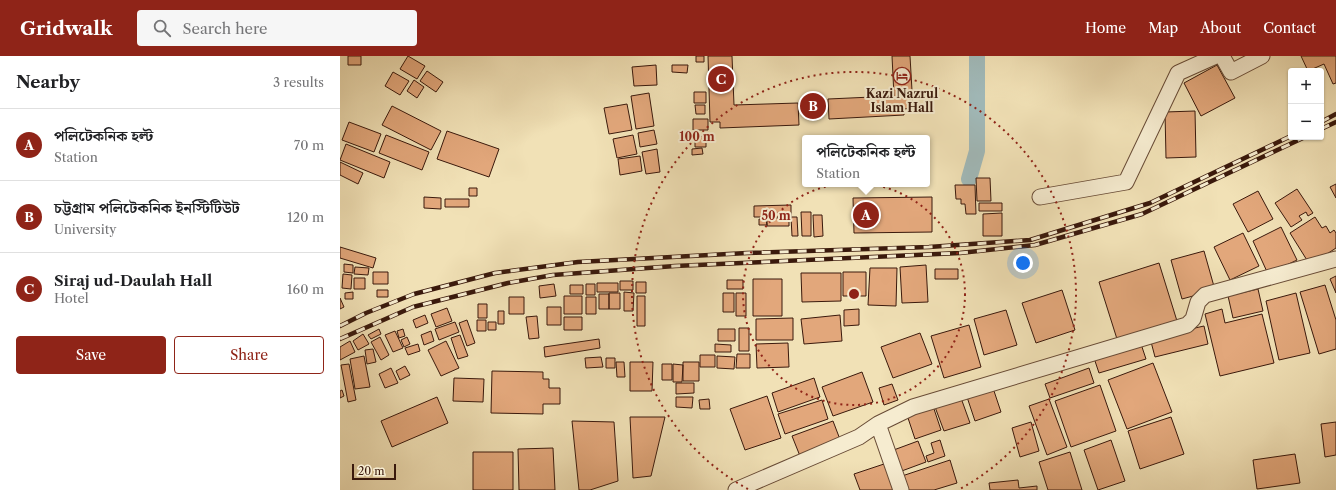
<!DOCTYPE html>
<meta charset="utf-8">
<style>
body{margin:0;font-family:"Libre Caslon Text","Noto Serif Bengali",serif;background:#f6f6f6;color:#202124}
.controls{position:absolute;right:12px;top:12px;display:grid;overflow:hidden;border-radius:4px;box-shadow:0 1px 3px #0004}
.controls button{width:36px;height:36px;display:grid;place-items:center;padding:0;border:0;border-bottom:1px solid #e0e0e0;background:#fff;color:#202124;font:20px sans-serif}
.scale{position:absolute;left:12px;bottom:10px;width:44px;box-sizing:border-box;padding-left:4px;border:2px solid #3a190c;border-top:0;font-size:11px;line-height:14px;white-space:nowrap;color:#3a190c;-webkit-text-stroke:3px #f6ecd0;paint-order:stroke}
.you{position:absolute;left:683px;top:207px;width:14px;height:14px;margin:-10px;border:3px solid #fff;border-radius:50%;background:#1a73e8;box-shadow:0 0 0 6px #1a73e833}
.badge{display:grid;place-items:center;width:26px;height:26px;border-radius:50%;background:#8f2418;color:#fff;font-size:13px;font-weight:700}
.pin{position:absolute;translate:-50% -50%;border:2px solid #fff;box-shadow:0 1px 4px #0006}
.popup{position:absolute;left:462px;top:79px;width:128px;height:52px;box-sizing:border-box;display:grid;place-content:center;border-radius:4px;background:#fff;filter:drop-shadow(0 1px 3px #0005);font-size:13px;white-space:nowrap;color:#757577}
.popup b{font-size:15px;color:#202124}
.popup::after{content:'';position:absolute;left:50%;top:100%;margin-left:-8px;border:8px solid transparent;border-top-color:#fff}
.list{margin:0;padding:0;list-style:none}
h2{display:flex;justify-content:space-between;align-items:center;height:52px;margin:0;padding:0 16px;font-size:17px}
h2 small{font-size:13px;font-weight:400;color:#757577}
.list li{display:grid;grid-template-columns:26px 1fr auto;gap:12px;align-items:center;box-sizing:border-box;height:72px;padding:0 16px;border-top:1px solid #e0e0e0}
.list b{display:block;font-size:15px;white-space:nowrap}
.list p{margin:0;font-size:13px;white-space:nowrap;color:#757577}
.list em{font-size:13px;font-style:normal;color:#757577}
.actions{display:flex;gap:8px;padding:12px 16px}
.actions a{flex:1;padding:9px 0;border:1px solid #8f2418;border-radius:4px;text-align:center;font-size:14px;color:#8f2418}
.actions .main{background:#8f2418;color:#fff}
.icon{flex:none;width:22px;height:22px;fill:none;stroke:currentColor;stroke-width:2;stroke-linecap:round;stroke-linejoin:round}
.map{position:relative;flex:none;width:996px;height:434px;overflow:hidden}
header{display:flex;align-items:center;gap:24px;box-sizing:border-box;height:56px;padding:0 20px;background:#8f2418;color:#fff}
header strong{font-size:19px}
nav{display:flex;gap:22px;margin-inline-start:auto;font-size:14px}
.search{width:280px;height:36px;background:#f6f6f6;display:flex;align-items:center;gap:10px;box-sizing:border-box;padding:0 14px;border-radius:4px;color:#757577;font-size:15px}
main{display:flex}
aside{flex:1;background:#fff}
.map>svg:first-child{display:block}
.lines{fill:none;stroke-linecap:round;stroke-linejoin:round}
.canal{stroke:#a1baba;stroke-width:16}
.building{fill:#e2a77b;stroke:#3a190c}
.street-casing{stroke:#684b36;stroke-width:17}
.street{stroke:#f6ecd0;stroke-width:15}
.rail-casing{stroke:#3a190c;stroke-width:4.5}
.rail{stroke:#f6ecd0;stroke-width:3;stroke-dasharray:9;stroke-linecap:butt}
.ring{fill:none;stroke:#8f2418;stroke-width:2;stroke-dasharray:2 4}
.labels{text-anchor:middle;stroke-width:4;stroke-linejoin:round;paint-order:stroke}
.poi-label{font-size:12px;font-weight:bold;fill:#3a190c;stroke:#f6ecd0}
.centre{fill:#8f2418;stroke:#f6ecd0;stroke-width:2}
.ring-label{font-size:12px;text-anchor:middle;font-weight:bold;fill:#8f2418;stroke:#f6ecd0;stroke-width:4;stroke-linejoin:round;paint-order:stroke}
</style>
<header>
<strong>Gridwalk</strong>
<div class="search"><svg class="icon" aria-label="search" viewBox="0 0 24 24"><circle cx="10" cy="10" r="6"/><path d="M15 15l6 6"/></svg>Search here</div>
<nav><a>Home</a><a>Map</a><a>About</a><a>Contact</a></nav>
</header>
<main>
<aside>
<h2>Nearby<small>3 results</small></h2>
<ul class="list">
<li><span class="badge">A</span><div><b>পলিটেকনিক হল্ট</b><p>Station</p></div><em>70 m</em></li>
<li><span class="badge">B</span><div><b>চট্টগ্রাম পলিটেকনিক ইনস্টিটিউট</b><p>University</p></div><em>120 m</em></li>
<li><span class="badge">C</span><div><b>Siraj ud-Daulah Hall</b><p>Hotel</p></div><em>160 m</em></li>
</ul>
<div class="actions"><a class="main">Save</a><a>Share</a></div>
</aside>
<div class="map">
<svg width="996" height="434" viewBox="0 0 996 434">
<rect width="100%" height="100%" fill="#f1e1b6"/>
<filter id="stains"><feTurbulence type="fractalNoise" baseFrequency=".005" numOctaves="4"/><feColorMatrix values="0 0 0 0 .2 0 0 0 0 .09 0 0 0 0 .02 0 0 0 .5 -.17"/></filter>
<radialGradient id="worn" r=".72"><stop offset=".6" stop-color="#630" stop-opacity="0"/><stop offset="1" stop-color="#630" stop-opacity=".3"/></radialGradient>
<g class="lines">
<!-- canal -->
<path class="canal" d="M629 123 637 95V0"/>
</g>
<!-- building -->
<path class="building" d="M8 0H21V9H8Z
M68 0 85 10 77 23 60 13Z
M356 0H364V6H356Z
M368 0H392L394 49 458 47 459 69 380 72V66H370Z
M552 0H570L573 52 564 53V59L489 63 488 43 554 40Z
M961 0H996V27L993 28 984 8 968 15Z
M316 9 317 29 294 30 292 11Z
M332 9H348L347 17 332 16Z
M877 9 895 42 861 60 844 27Z
M87 15 103 26 96 36 80 25Z
M53 16 69 25 60 39 45 30Z
M74 24 84 31 77 42 67 35Z
M354 36H366V47H354Z
M309 37 314 70 296 73 291 40Z
M287 48 292 74 269 78 264 52Z
M355 49H365V58H356Z
M52 50 101 75 91 94 42 69Z
M855 55 856 101 826 102 825 56Z
M353 63H368V74H353Z
M9 66 41 78 34 96 2 84Z
M314 74 317 88 300 91 298 77Z
M107 75 159 93 149 121 97 103Z
M46 79 89 96 82 114 39 97Z
M293 79 297 98 277 102 273 83Z
M355 80H366V91H355Z
M6 88 50 106 44 122 0 104Z
M362 92 363 98 352 99V93Z
M317 93 320 116 306 118 302 96Z
M300 100 302 115 280 119 278 103Z
M0 106 23 117 18 128 0 119Z
M636 122H650L651 145H637Z
M996 128V142L990 131Z
M615 129H635L636 158H626L625 148H621V143H616Z
M129 132H137V140H129Z
M957 133 973 157 968 160 966 156 959 160 962 164 951 171 935 147Z
M918 135 933 163 908 176 893 148Z
M84 141 101 142V153L84 152Z
M592 141V176L514 177 513 142Z
M105 143H129V151H105Z
M639 147H662V155H639Z
M451 149V161H414V150Z
M461 156H471V180H462Z
M662 157V180H643V158Z
M473 159H482L483 180 474 181Z
M451 161H457L458 180H452Z
M975 161 982 172 986 170 990 177 994 174 996 177V192L970 209 950 177Z
M427 162H449V170H427Z
M419 163H426L427 169H419Z
M941 171 957 204 928 218 913 185Z
M903 177 919 210 890 224 874 191Z
M0 191 36 202 33 212 0 202Z
M864 195 875 234 842 243 831 204Z
M819 207 837 265 777 283 759 226Z
M4 208 13 209V217L4 216Z
M586 209 588 246 562 247 560 211Z
M15 211 29 212 28 219 14 218Z
M530 212H557L556 250 528 249Z
M595 213H618V223H595Z
M33 216H48V228H33Z
M503 216H526V240H503Z
M461 217H501V245L462 246Z
M3 218 12 219 11 233 2 232Z
M996 220V237L990 223Z
M14 222H25V233H14Z
M413 223H442V260H413Z
M387 224H403V233H387Z
M280 225H293V234H280Z
M296 226H306V237H296Z
M257 227H278V236H257Z
M214 228 216 240 200 242 199 230Z
M246 228H255V239H246Z
M230 229H243V238H230Z
M985 229 996 264V293L979 298 960 236Z
M918 233 923 255 893 262 888 240Z
M37 234H48V241H37Z
M722 234 735 274 696 287 682 247Z
M13 236V243H5V237Z
M284 236 294 237 293 255H284Z
M269 237H280V253H269Z
M383 237H394V256H383Z
M396 237H406V260H396Z
M956 237 970 297 939 304 926 245Z
M259 238H269V253H259Z
M224 240H242V258H224Z
M297 240H305V270H297Z
M169 241H184V258H169Z
M246 241H256V258H246Z
M0 242 4 251 0 253Z
M138 248H147V262H138Z
M207 251H221V269H207Z
M107 252 112 265 96 271 91 258Z
M519 253V269L504 270V254Z
M882 253 885 267 922 258 934 307 880 320 865 258Z
M666 254 677 289 644 299 634 263Z
M158 255H164V268H158Z
M85 259 88 267 76 272 73 264Z
M500 259 502 285 464 288 461 263Z
M197 260 199 282 189 283 186 261Z
M224 261H242V274H224Z
M453 262V284H416V263Z
M127 264 135 287 127 290 119 267Z
M137 264H146V275H137Z
M115 266 119 276 99 284 95 273Z
M148 266H156V274H148Z
M629 269 641 311 604 322 591 280Z
M864 270 868 288 815 301 810 282Z
M399 272H409V295H399Z
M39 273 41 278 31 283 28 279Z
M63 273 65 280 59 282 57 275Z
M378 273H395V285H378Z
M55 275 63 292 53 296 45 279Z
M91 275 94 285 84 289 81 279Z
M580 277 592 308 553 322 541 291Z
M23 278 29 288 18 294 13 285Z
M120 279 128 300 118 303 111 282Z
M40 281 49 299 41 304 31 286Z
M67 281 70 288 64 291 61 284Z
M259 283 260 292 205 301 204 291Z
M10 285 15 296 0 304V291Z
M106 285 119 312 101 320 88 294Z
M448 287 449 311 417 312 416 288Z
M78 288 80 295 68 299 65 292Z
M375 288 391 289V296H375Z
M801 288 806 303 759 317 754 302Z
M33 293 36 306 27 308 25 294Z
M397 298H410V312H396Z
M360 299H375V311H360Z
M24 300 30 331 15 333 10 303Z
M377 300 395 301 394 313 377 312Z
M261 301 263 311 246 312 245 302Z
M266 302H275V312H266Z
M276 306H284L285 321H277Z
M290 306H313L312 335H290Z
M343 306H359V325H343Z
M813 307 832 356 787 373 768 324Z
M9 308 16 344 8 346 1 309Z
M322 308H332V324H322Z
M333 308 343 309 342 326H333Z
M65 310 70 319 60 324 56 315Z
M51 312 58 327 45 332 39 318Z
M749 312 754 327 710 342 705 328Z
M152 315 203 316V323H209V332H220V348H203V358L151 357Z
M522 316 533 346 493 360 482 331Z
M114 322 144 323 143 346 113 345Z
M474 322 480 341 438 356 432 337Z
M336 327H354V337L336 338Z
M552 328 558 344 544 349 539 332Z
M760 329 776 375 731 391 715 345Z
M653 332 661 356 635 365 627 341Z
M2 334 4 340 0 342V335Z
M427 340 441 382 405 394 390 353Z
M97 341 108 367 52 391 41 365Z
M336 341H353L352 352 336 351Z
M621 342 630 367 604 375 595 351Z
M369 343 370 353H360L359 344Z
M709 343 727 391 707 399 689 350Z
M482 344 488 363 445 378 438 358Z
M593 350 601 374 575 383 567 359Z
M290 361H325L311 420 293 422Z
M831 361 844 398 800 413 788 375Z
M232 365 274 366 278 425 250 434H239Z
M493 365 501 386 460 400 452 380Z
M691 366 699 395 680 401 672 372Z
M996 366V399L985 401 981 368Z
M600 384 605 400 588 406 586 400 594 397 591 387Z
M771 384 785 425 758 434 744 394Z
M578 385 586 406 559 416 551 395Z
M213 392 215 434H179L178 393Z
M133 396H173V434H133Z
M730 396 742 434H708L699 406Z
M955 398 960 427 917 433 913 404Z
M610 404 617 427 594 434H566L562 420Z
M544 408 554 434H520L514 418Z
M678 424 679 432 697 430V434H650L649 427Z"/>
<g class="lines">
<defs>
<path id="street" d="M882 0 891 16 922 0
M700 141 786 126 838 17 876 0
M396 434 519 381 538 368
M561 434 538 368 573 351 847 269 853 263 858 246 865 239 996 203"/>
</defs>
<!-- street casing -->
<use href="#street" class="street-casing"/>
<!-- street -->
<use href="#street" class="street"/>
<defs>
<path id="rail" d="M981 66 996 58
M981 73 996 66
M0 270 26 257 74 238 155 217 238 206 407 197 589 191 690 184 810 147 951 80
M0 283 73 251 168 227 213 219 335 210 620 197 695 189 802 158 965 81"/>
</defs>
<!-- rail casing -->
<use href="#rail" class="rail-casing"/>
<!-- rail -->
<use href="#rail" class="rail"/>
</g>
<!-- distance rings -->
<g class="ring">
<circle cx="514" cy="238" r="111"/>
<path d="M408 433A222 222 0 1 1 620 433"/>
</g>
<!-- icons -->
<defs>
<symbol id="hotel-ring" viewBox="-11 -11 22 22"><circle r="9.5" fill="#f6ecd0" stroke="#8f2418" stroke-width="1.5"/><path d="M-6-4.5h1.5V1H6V5H4.5V3h-9V5H-6ZM-4 0a1.8 1.8 0 1 1 3.6 0ZM.5 0V-2.5h3Q6-2.5 6 0Z" fill="#8f2418"/></symbol>
</defs>
<g fill-rule="evenodd">
<use href="#hotel-ring" x="552" y="10" width="20" height="20"/>
</g>
<g class="labels">
<!-- poi labels -->
<g class="poi-label">
<text x="562" y="42">Kazi Nazrul<tspan x="562" dy="14">Islam Hall</tspan></text>
</g>
</g>
<circle cx="514" cy="238" r="6" class="centre"/>
<g class="ring-label">
<text x="357" y="85">100 m</text>
<text x="436" y="164">50 m</text>
</g>
<rect width="100%" height="100%" filter="url(#stains)"/>
<rect width="100%" height="100%" fill="url(#worn)"/>
</svg>
<div class="controls">
<button>+</button>
<button>−</button>
</div>
<div class="scale">20 m</div>
<div class="you"></div>
<div class="pin badge" style="left:526px;top:159px">A</div>
<div class="popup"><b>পলিটেকনিক হল্ট</b>Station</div>
<div class="pin badge" style="left:473px;top:50px">B</div>
<div class="pin badge" style="left:381px;top:23px">C</div>
</div>
</main>
